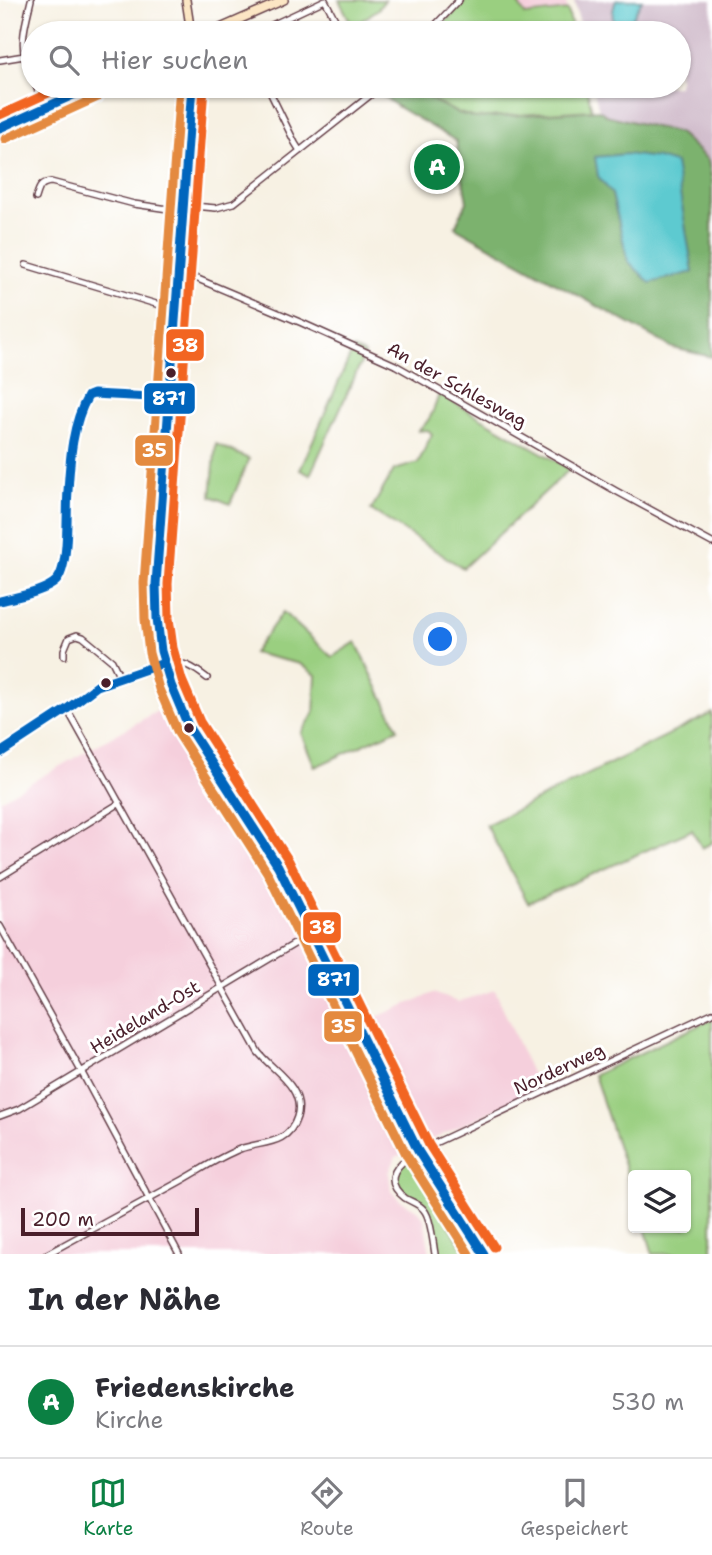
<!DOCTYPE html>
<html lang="de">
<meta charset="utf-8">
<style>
body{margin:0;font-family:"Shantell Sans",sans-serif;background:#f7f7f7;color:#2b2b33}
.controls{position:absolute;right:21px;bottom:21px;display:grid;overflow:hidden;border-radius:7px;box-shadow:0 2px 5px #0004}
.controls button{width:63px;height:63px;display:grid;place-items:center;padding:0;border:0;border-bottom:2px solid #e1e1e2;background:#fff;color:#2b2b33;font:35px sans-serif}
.scale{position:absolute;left:21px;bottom:18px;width:178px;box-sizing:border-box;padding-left:7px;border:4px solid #4a1f2b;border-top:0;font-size:19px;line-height:24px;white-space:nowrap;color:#4a1f2b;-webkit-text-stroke:5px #fff;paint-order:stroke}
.you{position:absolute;left:441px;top:640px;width:24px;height:24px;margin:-18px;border:5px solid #fff;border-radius:50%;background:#1a73e8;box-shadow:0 0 0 10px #1a73e833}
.badge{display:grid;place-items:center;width:46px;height:46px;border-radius:50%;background:#0b8043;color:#fff;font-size:23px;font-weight:700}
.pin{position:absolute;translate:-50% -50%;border:4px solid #fff;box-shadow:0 2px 7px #0006}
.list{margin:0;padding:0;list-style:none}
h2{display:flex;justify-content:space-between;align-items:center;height:91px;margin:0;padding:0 28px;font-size:30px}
h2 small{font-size:23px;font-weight:400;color:#7c7c81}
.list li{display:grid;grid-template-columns:46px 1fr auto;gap:21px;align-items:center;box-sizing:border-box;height:112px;padding:0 28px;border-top:2px solid #e1e1e2}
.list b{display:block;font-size:26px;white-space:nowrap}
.list p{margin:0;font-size:23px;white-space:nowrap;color:#7c7c81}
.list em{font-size:23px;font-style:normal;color:#7c7c81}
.icon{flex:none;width:38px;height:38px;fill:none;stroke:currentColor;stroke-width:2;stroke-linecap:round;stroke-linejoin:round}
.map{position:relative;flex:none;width:712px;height:1254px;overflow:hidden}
.search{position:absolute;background:#fff;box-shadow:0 2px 5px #0004;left:21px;right:21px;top:21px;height:77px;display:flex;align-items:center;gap:18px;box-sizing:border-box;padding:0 24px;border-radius:38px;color:#7c7c81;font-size:26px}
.sheet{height:203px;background:#fff}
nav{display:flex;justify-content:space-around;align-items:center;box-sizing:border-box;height:98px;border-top:2px solid #e1e1e2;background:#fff;font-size:19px;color:#7c7c81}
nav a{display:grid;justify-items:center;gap:4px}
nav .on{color:#0b8043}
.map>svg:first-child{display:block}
.built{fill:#f5cfdc}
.industrial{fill:#d1bdcc}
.green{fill:#9acf80;stroke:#727756;stroke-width:2}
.forest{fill:#7bb26e;stroke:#62684c;stroke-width:2;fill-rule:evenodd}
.water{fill:#5dcad0;stroke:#54747e;stroke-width:2}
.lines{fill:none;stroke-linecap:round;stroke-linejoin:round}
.minor-casing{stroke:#643e47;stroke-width:8}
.tertiary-casing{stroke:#643e47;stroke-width:9}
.secondary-casing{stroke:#643e47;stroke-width:10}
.minor{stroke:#fff;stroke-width:5}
.tertiary{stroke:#fff;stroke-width:6}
.secondary{stroke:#fce6c4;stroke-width:7}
.bus-1-casing{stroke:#fff;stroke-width:14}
.bus-2-casing{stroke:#fff;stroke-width:14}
.bus-3-casing{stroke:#fff;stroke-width:14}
.bus-1{stroke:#0065bd;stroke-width:9}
.bus-2{stroke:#e48a3f;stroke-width:9}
.bus-3{stroke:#f26522;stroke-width:9}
.bus-dot{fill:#4a1f2b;stroke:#fff;stroke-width:2.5}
.labels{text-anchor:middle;stroke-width:6;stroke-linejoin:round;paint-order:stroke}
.street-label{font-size:18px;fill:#4a1f2b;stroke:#fff}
.line-badge{stroke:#fff;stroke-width:2.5}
.badge-label{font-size:19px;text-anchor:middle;font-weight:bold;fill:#fff}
</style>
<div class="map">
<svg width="712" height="1254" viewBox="0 0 712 1254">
<rect width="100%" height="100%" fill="#fff"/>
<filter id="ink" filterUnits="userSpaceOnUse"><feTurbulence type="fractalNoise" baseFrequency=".0143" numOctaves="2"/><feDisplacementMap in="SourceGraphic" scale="14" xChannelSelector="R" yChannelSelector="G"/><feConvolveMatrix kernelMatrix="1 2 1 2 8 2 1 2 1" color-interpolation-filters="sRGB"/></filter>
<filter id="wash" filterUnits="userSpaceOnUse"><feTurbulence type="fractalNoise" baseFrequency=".00686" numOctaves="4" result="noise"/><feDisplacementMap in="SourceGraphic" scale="28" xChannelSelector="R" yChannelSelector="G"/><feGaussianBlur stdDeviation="1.57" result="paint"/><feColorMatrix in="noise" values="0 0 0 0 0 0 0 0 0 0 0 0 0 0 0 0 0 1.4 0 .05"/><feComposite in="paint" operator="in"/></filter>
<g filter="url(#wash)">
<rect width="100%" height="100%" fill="#f7f1e3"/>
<!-- built -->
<path class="built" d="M516 0H565L568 10 525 15Z
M170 704 188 737 281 881 351 1028 433 993 458 1002 495 990 538 1089 396 1157 389 1173 391 1191 400 1200 420 1212 424 1219 430 1254H0V800Z"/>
<!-- industrial -->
<path class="industrial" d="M574 0H712V182L708 160 680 133 606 115 599 110 593 86H679V33H582Z"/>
<!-- green -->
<path class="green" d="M339 0H385L378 9 353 27Z
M466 0H516L525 15 568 10 573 33H434Z
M406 86H586L592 110 476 118 455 112Z
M353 349 365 354 310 475 300 470Z
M439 394 570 469 463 568 371 510 394 470 418 463 432 434 428 430 417 431C431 422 434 409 439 394Z
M216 444 249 459 230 504 211 496Z
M283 612 332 657 356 642 398 729 315 767 301 733 314 714 316 675 300 664 253 653Z
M712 713V843L702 848 692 830 528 903 486 825Z
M712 1019V1254H653L645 1228H686V1175H633V1193L594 1075Z
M411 1159 421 1164 439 1196 440 1199 437 1198 435 1200 437 1203 466 1254H439C436 1240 436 1222 429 1210 422 1197 394 1196 397 1175 398 1167 403 1162 411 1159Z"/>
<!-- forest -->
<path class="forest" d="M388 86H406L455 112 476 118 599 110 606 115 679 133 708 160 712 182V357L673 348 455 227 467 202 456 141 398 107 383 96ZM612 194 692 272 650 282 628 261Z"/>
<!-- water -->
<path class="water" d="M616 0H642L628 26C609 28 611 14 616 0Z
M626 154 658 158 675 163 693 272 650 283 628 261 612 194 598 176 595 157Z"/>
</g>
<g filter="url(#ink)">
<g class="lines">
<defs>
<path id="minor" d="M31 0C27 18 20 39 25 57 27 65 31 72 33 79
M259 33V31L325 0 342 33
M428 33 459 0
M0 60 24 56
M36 86 44 108
M267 86 295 143 300 151
M36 198C39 188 40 183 51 182L134 204 182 211
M182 205 216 208 234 203 373 93 370 86
M26 265 176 310
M179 271 302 323 395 365 616 491 712 543
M0 601C13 597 47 589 56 581 69 569 66 520 67 502 68 476 73 416 88 396L93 394 170 398
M64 656V650L69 638 77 635 83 637 112 661 120 677
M0 753 67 709 97 686 106 682 164 663C182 660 193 667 207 678
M0 877 120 803
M0 926 81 1071 179 1254
M0 1116 19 1109 311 934
M47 1254C91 1230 135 1206 179 1182 199 1171 219 1157 240 1149 262 1141 288 1146 297 1117 306 1088 273 1071 258 1052L67 709
M435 1254C433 1243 431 1218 424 1210 420 1204 411 1202 405 1198 380 1179 399 1162 418 1151L712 1013"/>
<path id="tertiary" d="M0 128 93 86"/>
<path id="secondary" d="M186 0 191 33
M209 33 284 0
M192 86 156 584C156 602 156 621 159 639 163 670 176 700 189 728L278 866 418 1151 452 1206 484 1254"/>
</defs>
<!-- minor casing -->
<use href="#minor" class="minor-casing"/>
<!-- tertiary casing -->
<use href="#tertiary" class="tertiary-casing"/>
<!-- secondary casing -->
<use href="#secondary" class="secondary-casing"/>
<!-- minor -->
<use href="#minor" class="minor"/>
<!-- tertiary -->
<use href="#tertiary" class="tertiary"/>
<!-- secondary -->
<use href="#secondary" class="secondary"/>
<defs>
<path id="bus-1" d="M192 86 156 584 157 618 161 651 171 685 189 728 278 866 418 1151 484 1254
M0 128 93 86
M0 601C15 597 45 592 56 581 70 567 66 511 68 491 70 459 72 424 88 396L93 394 170 398
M0 753 67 709 97 686 164 663"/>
<path id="bus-2" d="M180 86 144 583 145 619 149 653 159 689 178 733 267 872 407 1156 469 1254
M5 139 98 97"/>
<path id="bus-3" d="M204 87 168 584 169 618 173 648 182 680 200 722 289 861 429 1145 494 1247
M0 115 64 86"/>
</defs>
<!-- bus-1 casing -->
<use href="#bus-1" class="bus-1-casing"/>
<!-- bus-2 casing -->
<use href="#bus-2" class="bus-2-casing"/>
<!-- bus-3 casing -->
<use href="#bus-3" class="bus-3-casing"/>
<!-- bus-1 -->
<use href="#bus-1" class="bus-1"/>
<!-- bus-2 -->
<use href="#bus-2" class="bus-2"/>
<!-- bus-3 -->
<use href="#bus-3" class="bus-3"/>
</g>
</g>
<!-- markers -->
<g class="bus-dot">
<circle cx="171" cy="373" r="6"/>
<circle cx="106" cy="683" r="6"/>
<circle cx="189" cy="728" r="6"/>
</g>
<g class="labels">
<!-- street labels -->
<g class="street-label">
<text transform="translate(457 385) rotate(29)" y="6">An der Schleswag</text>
<text transform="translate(145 1017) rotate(-31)" y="6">Heideland-Ost</text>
<text transform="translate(559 1069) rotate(-25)" y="6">Norderweg</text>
</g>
</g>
<g class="line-badge">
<rect x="165" y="328" width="40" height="34" rx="7" fill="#f26522"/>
<rect x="143" y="382" width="53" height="33" rx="7" fill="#0065bd"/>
<rect x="134" y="434" width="40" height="33" rx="7" fill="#e48a3f"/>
<rect x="302" y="911" width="40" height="33" rx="7" fill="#f26522"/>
<rect x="307" y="963" width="53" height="34" rx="7" fill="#0065bd"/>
<rect x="323" y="1010" width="40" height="33" rx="7" fill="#e48a3f"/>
</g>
<g class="badge-label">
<text x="185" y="352">38</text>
<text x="169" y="405">871</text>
<text x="154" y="457">35</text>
<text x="322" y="934">38</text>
<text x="334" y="986">871</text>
<text x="343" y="1033">35</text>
</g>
</svg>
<div class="controls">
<button><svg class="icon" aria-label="layers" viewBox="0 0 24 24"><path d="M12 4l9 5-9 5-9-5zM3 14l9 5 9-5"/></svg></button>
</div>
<div class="scale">200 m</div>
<div class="you"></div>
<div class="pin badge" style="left:437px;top:167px">A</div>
<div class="search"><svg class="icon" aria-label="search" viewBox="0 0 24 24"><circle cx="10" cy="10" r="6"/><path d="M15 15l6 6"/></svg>Hier suchen</div>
</div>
<section class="sheet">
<h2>In der Nähe<small></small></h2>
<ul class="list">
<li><span class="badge">A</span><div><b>Friedenskirche</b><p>Kirche</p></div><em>530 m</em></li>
</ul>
</section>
<nav>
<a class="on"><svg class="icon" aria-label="map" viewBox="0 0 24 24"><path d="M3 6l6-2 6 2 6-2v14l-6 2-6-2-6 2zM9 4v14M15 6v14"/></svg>Karte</a>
<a><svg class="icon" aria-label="directions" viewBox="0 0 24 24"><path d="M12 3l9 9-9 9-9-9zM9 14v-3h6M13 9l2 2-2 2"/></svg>Route</a>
<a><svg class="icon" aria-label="saved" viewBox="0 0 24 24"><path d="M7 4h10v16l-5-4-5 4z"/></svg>Gespeichert</a>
</nav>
